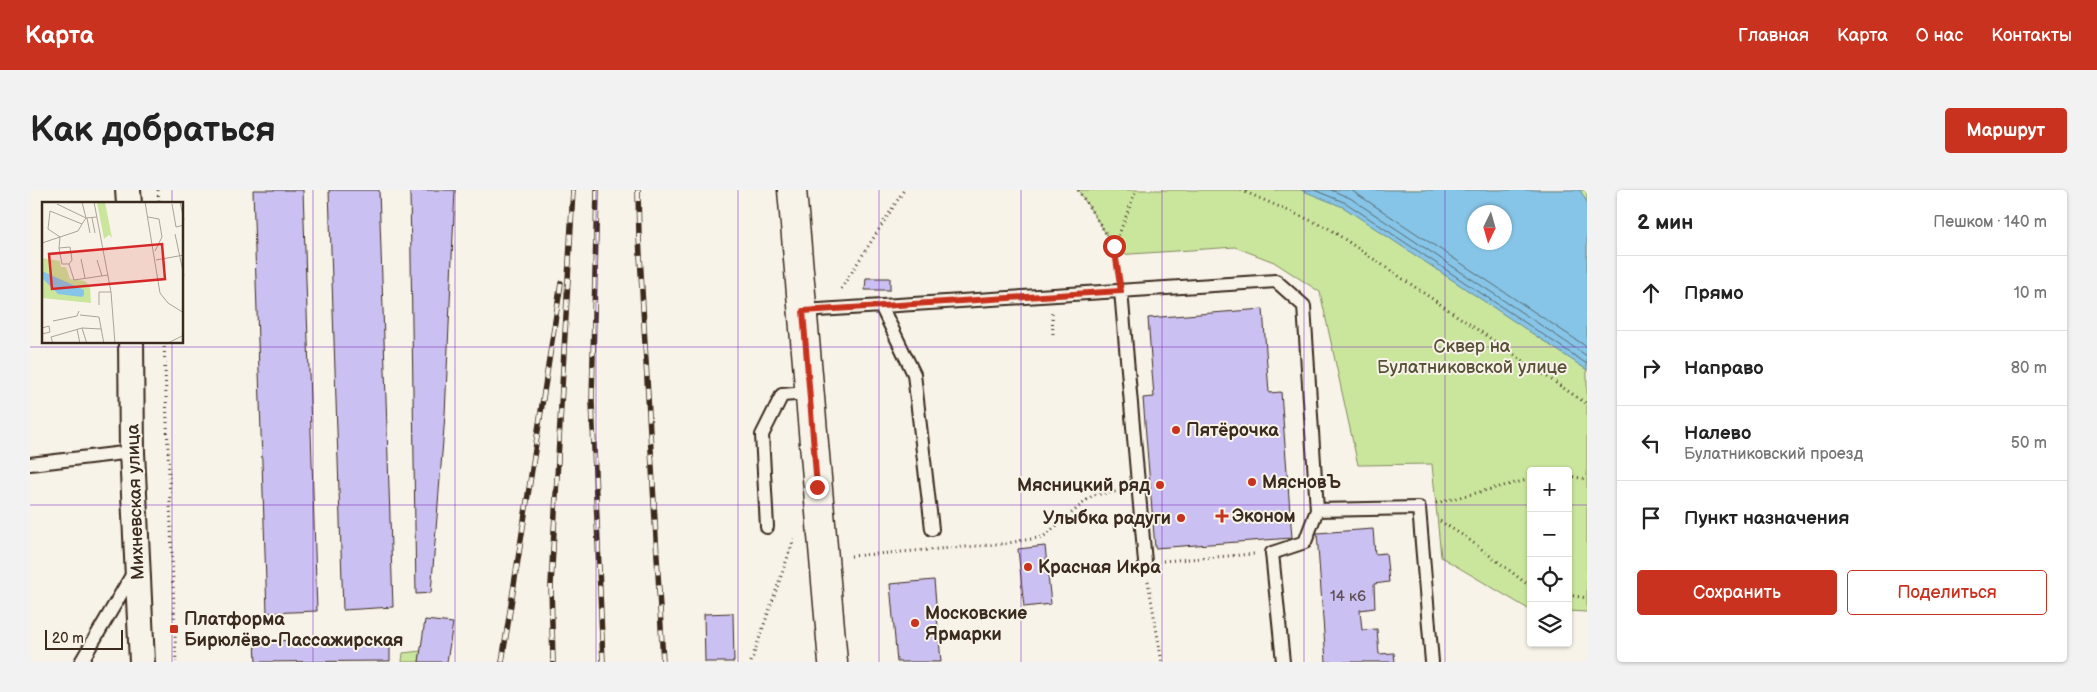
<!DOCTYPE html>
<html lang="ru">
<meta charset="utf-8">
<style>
body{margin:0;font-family:"Balsamiq Sans",sans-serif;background:#f2f2f2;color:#222}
.controls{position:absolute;right:15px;bottom:15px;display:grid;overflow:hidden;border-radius:5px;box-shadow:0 1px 4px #0004}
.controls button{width:45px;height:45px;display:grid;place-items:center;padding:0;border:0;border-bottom:1px solid #e0e0e0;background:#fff;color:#222;font:25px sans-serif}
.compass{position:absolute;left:1437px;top:15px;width:45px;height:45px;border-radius:50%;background:#fff;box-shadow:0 1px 4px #0004;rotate:185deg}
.scale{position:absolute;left:15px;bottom:12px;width:78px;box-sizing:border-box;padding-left:5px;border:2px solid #3b2a1e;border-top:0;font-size:14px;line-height:18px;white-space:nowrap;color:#3b2a1e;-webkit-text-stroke:4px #f7f3e8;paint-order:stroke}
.stop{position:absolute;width:15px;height:15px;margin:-11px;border:4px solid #c8321e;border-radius:50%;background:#fff}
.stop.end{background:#c8321e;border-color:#fff;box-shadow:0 1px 5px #0008}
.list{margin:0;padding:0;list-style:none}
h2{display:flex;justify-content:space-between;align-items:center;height:65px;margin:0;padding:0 20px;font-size:21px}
h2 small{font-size:16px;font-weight:400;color:#767676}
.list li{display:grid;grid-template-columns:32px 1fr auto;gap:15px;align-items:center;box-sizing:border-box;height:75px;padding:0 20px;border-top:1px solid #e0e0e0}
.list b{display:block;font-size:19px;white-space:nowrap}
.list p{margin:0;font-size:16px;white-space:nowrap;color:#767676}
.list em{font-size:16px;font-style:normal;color:#767676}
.actions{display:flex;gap:10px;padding:15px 20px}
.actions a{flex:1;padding:11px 0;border:1px solid #c8321e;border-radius:5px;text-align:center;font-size:18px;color:#c8321e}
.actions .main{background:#c8321e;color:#fff}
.icon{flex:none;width:28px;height:28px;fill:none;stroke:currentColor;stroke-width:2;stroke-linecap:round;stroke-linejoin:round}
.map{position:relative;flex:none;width:1557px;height:472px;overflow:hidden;border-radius:5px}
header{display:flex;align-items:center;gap:30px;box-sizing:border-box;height:70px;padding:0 25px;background:#c8321e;color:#fff}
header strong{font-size:24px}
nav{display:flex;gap:28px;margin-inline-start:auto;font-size:18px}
.intro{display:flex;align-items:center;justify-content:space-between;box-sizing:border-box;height:120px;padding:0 30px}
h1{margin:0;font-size:35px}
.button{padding:12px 22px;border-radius:5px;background:#c8321e;color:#fff;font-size:18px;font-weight:700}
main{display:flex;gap:30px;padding:0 30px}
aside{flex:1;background:#fff;border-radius:5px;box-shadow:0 1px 4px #0004}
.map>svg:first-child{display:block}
.green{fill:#cae69d;stroke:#82885e;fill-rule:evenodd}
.water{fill:#86c5e7;stroke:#688797;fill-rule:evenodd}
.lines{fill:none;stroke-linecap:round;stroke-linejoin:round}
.shore{stroke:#59686e;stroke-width:1}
.building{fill:#cbc0f2;stroke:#3b2a1e}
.service-casing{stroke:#3b2a1e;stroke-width:16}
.minor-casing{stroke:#3b2a1e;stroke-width:28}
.tertiary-casing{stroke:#3b2a1e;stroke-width:31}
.path{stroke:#3b2a1e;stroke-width:3;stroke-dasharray:1 4;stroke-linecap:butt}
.service{stroke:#f7f3e8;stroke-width:12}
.minor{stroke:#f7f3e8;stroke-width:24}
.tertiary{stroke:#f7f3e8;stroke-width:28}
.rail-casing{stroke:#3b2a1e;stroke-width:5.5}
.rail{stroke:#f7f3e8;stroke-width:4;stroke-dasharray:11;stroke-linecap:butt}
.route{stroke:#c8321e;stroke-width:6}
.grid{fill:none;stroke:#7b2cbf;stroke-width:1;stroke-opacity:0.55}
.poi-dot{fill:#c8321e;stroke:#f7f3e8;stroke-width:2}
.labels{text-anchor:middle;stroke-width:4;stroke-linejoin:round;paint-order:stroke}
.number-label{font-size:15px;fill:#5f5053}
.park-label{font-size:18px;fill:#585037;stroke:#f7f3e8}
.poi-label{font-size:18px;font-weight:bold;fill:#3b2a1e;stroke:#f7f3e8;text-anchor:start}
.street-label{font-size:18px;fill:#3b2a1e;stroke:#f7f3e8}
.inset-road{fill:none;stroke:#aca397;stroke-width:1}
.view{fill:#d62828;fill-opacity:0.15;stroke:#d62828;stroke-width:2.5}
.inset-edge{fill:none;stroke:#3b2a1e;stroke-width:2.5}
</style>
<header>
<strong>Карта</strong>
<nav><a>Главная</a><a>Карта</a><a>О нас</a><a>Контакты</a></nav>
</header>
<div class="intro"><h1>Как добраться</h1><a class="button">Маршрут</a></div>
<main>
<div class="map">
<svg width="1557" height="472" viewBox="0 0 1557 472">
<rect width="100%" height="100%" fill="#f7f3e8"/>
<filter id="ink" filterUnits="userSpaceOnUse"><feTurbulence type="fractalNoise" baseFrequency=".02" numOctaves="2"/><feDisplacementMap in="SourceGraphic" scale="10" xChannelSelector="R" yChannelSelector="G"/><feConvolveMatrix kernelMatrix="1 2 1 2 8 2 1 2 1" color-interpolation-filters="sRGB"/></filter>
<g filter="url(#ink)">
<!-- green -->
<path class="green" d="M1048 0H1557V422L1538 421V281H1501L1500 420 1411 367 1402 274 1328 275 1290 102 1244 72 1205 57 1086 65 1084 56ZM1444 22H1474V52H1444Z
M391 461 389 472H372L373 463Z"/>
<!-- water -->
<path class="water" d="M1271 0H1550L1557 12V180L1313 17ZM1444 22H1474V52H1444Z"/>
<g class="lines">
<!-- shore -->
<path class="shore" d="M1284 0 1316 13 1557 174
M1301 0 1320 8 1557 166
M1321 0 1557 157"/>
</g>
<!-- building -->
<path class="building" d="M223 0H273L287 421 237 423Z
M299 0H349L363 417 313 420Z
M380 0H425L415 225 401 403 386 404Z
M836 88H860V100H835Z
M1233 119 1239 203 1251 202 1262 348 1125 358 1113 208 1124 207 1118 128Z
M1343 339 1345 364 1356 363 1359 392 1344 394 1345 418 1330 420 1332 440 1347 439 1349 464 1364 463 1365 472H1296L1287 343Z
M1015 356 1021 414 994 417 988 359Z
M904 390 911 472H867L860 394Z
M703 423 704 472H675L674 424Z
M395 430 423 433 417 472H389Z
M360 449V471L226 472 225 451Z"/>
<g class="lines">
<defs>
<path id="service" d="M1091 101 1115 372
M851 116 884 184 902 339
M773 121 1246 91 1274 116 1287 320 1389 318 1402 472
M0 274 102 262
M737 337 732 245 752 205 779 203
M51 472 105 380
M1253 472 1242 363 1275 352 1287 320"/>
<path id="minor" d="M98 0 99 14
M101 152 102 262 112 472"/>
<path id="tertiary" d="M762 0 803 472"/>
</defs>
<!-- service casing -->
<use href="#service" class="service-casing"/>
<!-- minor casing -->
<use href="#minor" class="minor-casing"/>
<!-- tertiary casing -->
<use href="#tertiary" class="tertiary-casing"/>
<!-- path -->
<path class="path" d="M128 0 129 14
M1048 0 1084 56 1089 83
M1211 0 1298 38 1557 214
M1085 55 1106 0
M811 99 874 0
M1022 123 1023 145
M134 152 146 472
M1538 286 1557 289
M1406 313 1501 289
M1410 331 1437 348 1501 397
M821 366 972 354 1013 347 1063 305 1091 301
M1133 371 1224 364
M1118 391 1132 472
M1538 405 1557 408
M721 472 764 349"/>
<!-- service -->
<use href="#service" class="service"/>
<!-- minor -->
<use href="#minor" class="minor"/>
<!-- tertiary -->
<use href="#tertiary" class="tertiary"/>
<defs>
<path id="rail" d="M567 0 562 211 573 472
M608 0 609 47 633 472
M472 472 531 93
M523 472 521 395 543 0"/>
</defs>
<!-- rail casing -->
<use href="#rail" class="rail-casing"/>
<!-- rail -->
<use href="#rail" class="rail"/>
</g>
</g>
<g class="lines" filter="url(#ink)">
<!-- route -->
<path class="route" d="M787 297 773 121 1091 101 1084 56"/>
</g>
<!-- grid -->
<path class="grid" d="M142 0V14M283 0V472M425 0V472M566 0V472M708 0V472M849 0V472M991 0V472M1132 0V472M1274 0V472M1415 0V472M142 152V472M0 157H1557M0 315H1501M1538 315H1557"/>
<!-- markers -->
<g class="poi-dot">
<circle cx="1146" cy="240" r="5"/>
<circle cx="1222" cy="292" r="5"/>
<circle cx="1130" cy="295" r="5"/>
<path d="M1189.5 318.5h5v5h5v5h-5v5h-5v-5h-5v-5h5z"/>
<circle cx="1151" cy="328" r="5"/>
<circle cx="998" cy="377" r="5"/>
<circle cx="885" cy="433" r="5"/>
<rect x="139" y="434" width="10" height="10" rx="2.5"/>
</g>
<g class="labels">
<!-- number labels -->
<g class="number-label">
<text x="1318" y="411">14 к6</text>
</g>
<!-- park labels -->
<g class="park-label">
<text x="1442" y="162">Сквер на<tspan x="1442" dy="21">Булатниковской улице</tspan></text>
</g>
<!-- poi labels -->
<g class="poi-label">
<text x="1156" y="246">Пятёрочка</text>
<text x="1232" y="298">МясновЪ</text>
<text x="1120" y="301" text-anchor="end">Мясницкий ряд</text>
<text x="1202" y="332">Эконом</text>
<text x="1141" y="334" text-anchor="end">Улыбка радуги</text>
<text x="1008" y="383">Красная Икра</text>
<text x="895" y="429">Московские<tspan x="895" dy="21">Ярмарки</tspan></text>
<text x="154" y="435">Платформа<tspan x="154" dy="21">Бирюлёво-Пассажирская</tspan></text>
</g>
<!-- street labels -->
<g class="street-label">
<text transform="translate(105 312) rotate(-92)" y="6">Михневская улица</text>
</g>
</g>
<!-- overview -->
<g transform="translate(12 12)">
<rect width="141" height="141" fill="#f7f3e8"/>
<path d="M55 0H63L70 36 67 33 62 37ZM0 56 18 59 19 65H24L28 77 43 79 48 85 49 101 0 96Z" fill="#cae69d"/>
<path d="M0 69 42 88V93L40 95 16 92 0 76Z" fill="#86c5e7"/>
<path class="inset-road" d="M40 0 44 16 55 15M52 0 69 90 73 142M103 0 118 91 126 101 142 111M138 0 142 18M15 2 44 16 40 22 8 9 6 27 18 35 36 29 40 22M130 2 134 25 142 23M106 15 117 17 120 35 113 49M45 16 48 31M50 16 53 31M133 32 142 74M0 41 18 35 17 46 28 45 30 58 27 62M17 46 20 62H27L32 78 66 73M39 57 43 76M55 58 60 74M114 58 142 53M57 103V90H69M38 113 57 115 62 142M11 119 35 114 37 109M0 126 7 124 8 130 0 132M40 126 59 127M35 127 38 142M11 142 9 135 40 126 45 142M124 142 142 133"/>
<path class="view" d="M120 42 123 77 10 87 7 52Z"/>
<rect width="141" height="141" class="inset-edge"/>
</g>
</svg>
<div class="controls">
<button>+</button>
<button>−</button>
<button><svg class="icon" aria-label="locate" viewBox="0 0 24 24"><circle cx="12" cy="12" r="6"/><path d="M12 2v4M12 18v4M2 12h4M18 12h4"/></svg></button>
<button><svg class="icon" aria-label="layers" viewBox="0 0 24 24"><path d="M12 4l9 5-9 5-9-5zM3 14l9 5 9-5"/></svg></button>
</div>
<svg class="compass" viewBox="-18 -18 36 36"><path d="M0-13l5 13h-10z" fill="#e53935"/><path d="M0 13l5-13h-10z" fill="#767676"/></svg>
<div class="scale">20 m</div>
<div class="stop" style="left:1084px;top:56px"></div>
<div class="stop end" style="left:787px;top:297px"></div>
</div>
<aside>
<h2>2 мин<small>Пешком · 140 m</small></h2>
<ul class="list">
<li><svg class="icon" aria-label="ahead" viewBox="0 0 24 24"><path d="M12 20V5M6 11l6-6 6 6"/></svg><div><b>Прямо</b></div><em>10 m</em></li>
<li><svg class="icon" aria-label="right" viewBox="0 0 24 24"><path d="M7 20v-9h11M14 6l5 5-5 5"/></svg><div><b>Направо</b></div><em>80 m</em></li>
<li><svg class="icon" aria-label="left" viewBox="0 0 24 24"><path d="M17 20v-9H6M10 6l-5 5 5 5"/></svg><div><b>Налево</b><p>Булатниковский проезд</p></div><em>50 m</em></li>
<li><svg class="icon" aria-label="arrive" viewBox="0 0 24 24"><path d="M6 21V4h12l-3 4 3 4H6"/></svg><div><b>Пункт назначения</b></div></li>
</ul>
<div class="actions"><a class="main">Сохранить</a><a>Поделиться</a></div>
</aside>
</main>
